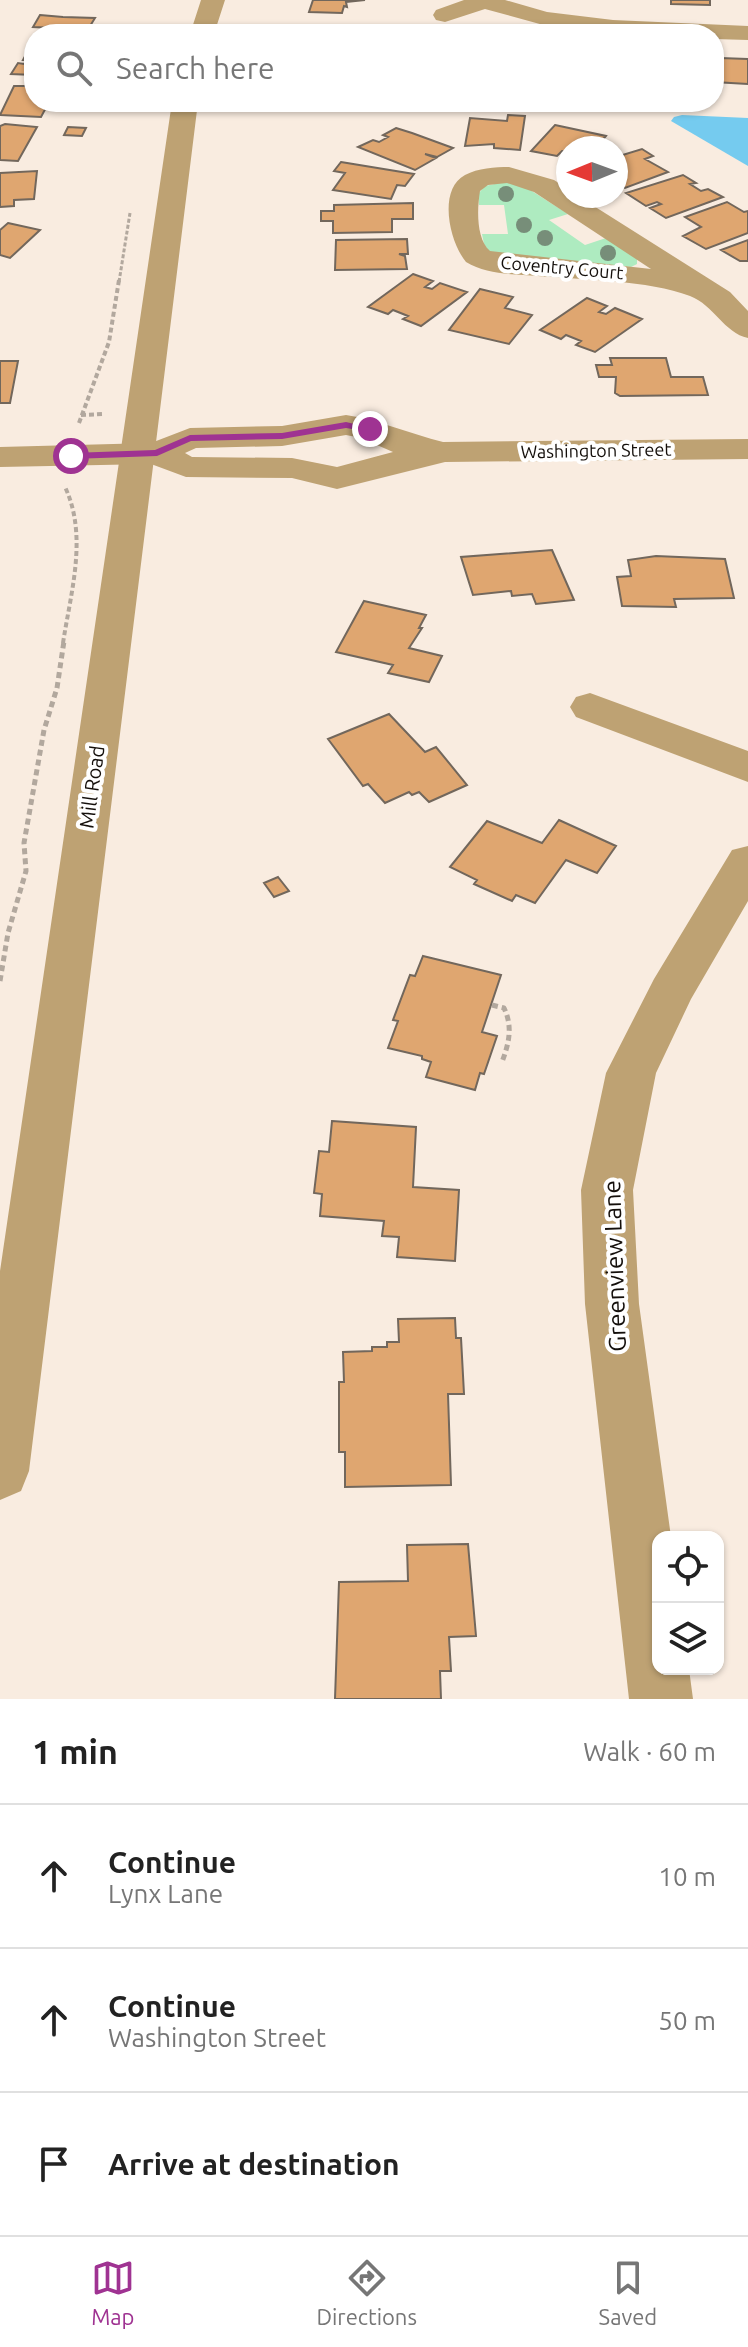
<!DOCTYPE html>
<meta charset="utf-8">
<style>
body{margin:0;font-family:Ubuntu,sans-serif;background:#f2f2f2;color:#222}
.controls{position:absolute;right:24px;bottom:24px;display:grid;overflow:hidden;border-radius:16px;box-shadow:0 2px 6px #0004}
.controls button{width:72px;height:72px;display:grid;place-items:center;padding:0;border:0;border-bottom:2px solid #e0e0e0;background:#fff;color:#222;font:40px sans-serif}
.compass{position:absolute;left:556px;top:136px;width:72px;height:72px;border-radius:50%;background:#fff;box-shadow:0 2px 6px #0004;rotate:269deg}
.stop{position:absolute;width:24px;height:24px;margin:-18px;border:6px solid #9f3392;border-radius:50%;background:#fff}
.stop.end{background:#9f3392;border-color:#fff;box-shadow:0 2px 8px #0008}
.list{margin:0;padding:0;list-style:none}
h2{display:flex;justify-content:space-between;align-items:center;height:104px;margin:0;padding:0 32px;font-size:34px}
h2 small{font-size:26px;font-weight:400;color:#767676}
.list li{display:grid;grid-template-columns:52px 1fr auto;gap:24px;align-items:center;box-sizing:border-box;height:144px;padding:0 32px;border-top:2px solid #e0e0e0}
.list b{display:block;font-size:30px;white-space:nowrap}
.list p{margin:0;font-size:26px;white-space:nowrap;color:#767676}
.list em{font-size:26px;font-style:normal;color:#767676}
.icon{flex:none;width:44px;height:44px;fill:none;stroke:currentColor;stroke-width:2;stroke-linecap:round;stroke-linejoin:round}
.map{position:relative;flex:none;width:748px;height:1699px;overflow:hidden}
.search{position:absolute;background:#fff;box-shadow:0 2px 6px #0004;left:24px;right:24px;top:24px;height:88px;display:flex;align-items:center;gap:20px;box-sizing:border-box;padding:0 28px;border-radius:32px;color:#767676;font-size:30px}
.sheet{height:536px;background:#fff}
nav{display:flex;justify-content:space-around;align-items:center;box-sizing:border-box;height:112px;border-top:2px solid #e0e0e0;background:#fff;font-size:22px;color:#767676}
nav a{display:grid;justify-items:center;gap:4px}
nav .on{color:#9f3392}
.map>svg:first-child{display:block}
.green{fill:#aeebc0}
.water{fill:#75cbef}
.building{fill:#dfa670;stroke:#72675c;stroke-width:2}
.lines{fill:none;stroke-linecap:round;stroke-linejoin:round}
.path-far2{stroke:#b2a89e;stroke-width:3;stroke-dasharray:4 2;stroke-linecap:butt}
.path-far1{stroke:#b2a89e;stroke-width:4;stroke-dasharray:5 3;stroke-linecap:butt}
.path{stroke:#b2a89e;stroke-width:5;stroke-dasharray:6 4;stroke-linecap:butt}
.minor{fill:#bea273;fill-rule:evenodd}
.tertiary{fill:#bea273;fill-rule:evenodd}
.tree{fill:#778e79}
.route{fill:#9f3392}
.labels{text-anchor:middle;stroke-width:8;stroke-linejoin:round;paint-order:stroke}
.far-street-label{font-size:18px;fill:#140f0b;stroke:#fff}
.street-label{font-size:20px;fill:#140f0b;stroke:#fff}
.near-street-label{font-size:24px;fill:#140f0b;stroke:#fff}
</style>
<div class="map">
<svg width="748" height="1699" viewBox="0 0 748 1699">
<rect width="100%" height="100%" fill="#f9ece0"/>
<!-- green -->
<path class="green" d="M504 182 524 186 568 214 549 220 585 245 606 238 637 259V264L631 267 489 252 484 244 482 234H508L504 205H479L478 194 485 186Z"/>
<!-- water -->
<path class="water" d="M682 115 748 118V166L671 121 674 117Z"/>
<!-- building -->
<path class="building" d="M313 0H365L346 2 347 7 344 6 342 13 309 12Z
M671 0H710V5L671 4Z
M40 15 63 17 95 18 85 34H52L54 28 33 27Z
M29 49H34V75L11 74 18 63 24 64 27 60H23Z
M720 58 748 59V84L714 82V68L721 67Z
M14 86H34V102H49L41 117 0 115Z
M508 115 525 116 520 150 494 148V144L465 146 470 118 507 121Z
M5 124 37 127 18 161 0 160V126Z
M555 125 606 136 596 148H568V152L562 151 557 156 531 151Z
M68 127 86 128 82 136 64 135Z
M396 128 412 133 453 148 437 157 425 154 436 158 415 170 358 147 373 140 379 142 388 137 383 135Z
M642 149 653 156 645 159 668 172 625 188 616 182V157Z
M341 162 414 174 405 186 397 185 391 199 333 190 345 173 334 171Z
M37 171 34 199 14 200V206L0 207V173Z
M683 175 696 183 690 184 701 191 708 189 723 197 666 218 650 208 661 204 657 202 646 206 626 193Z
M727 202 744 212 748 211V233L706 249 683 236 701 227 685 217Z
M413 203V219H392V232L333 233V221H321V211H334V205Z
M8 223 40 230 10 258 0 255V230Z
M407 239 408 254H399L405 256 407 269 335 270 336 240Z
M748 240V261H740L721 250Z
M413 274 433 281 425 287 432 289 440 283 467 292 421 326 403 319 408 316 393 310 388 314 368 307Z
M480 289 513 297 505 308 532 315 509 344 449 330Z
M587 298 607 306 599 312 606 314 615 308 642 319 595 352 576 345 581 341 566 335 561 339 540 330Z
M610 358H666L671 377H703L708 395 620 396 615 393 616 377H599L596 365H612Z
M0 361H18L10 403H0Z
M552 550 574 600 536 604 532 594 512 596 511 591 473 595 461 557Z
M656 556 725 559 734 598 674 599 676 607 622 606 617 577 631 576 628 560Z
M364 601 426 615 419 628H422L409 648 442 656 429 682 388 673 393 665 336 652Z
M389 714 425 752 436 747 467 785 429 802 419 792 412 795 409 792 385 803 368 784 363 786 328 739Z
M559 820 616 846 597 873 566 860 535 903 516 895 512 901 474 884 477 880 450 867 487 821 542 843Z
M278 877 289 891 274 897 264 883Z
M423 956 501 975 482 1032 497 1036 484 1074 480 1073 475 1090 426 1077 431 1062 422 1059V1056L388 1048 398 1021 393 1020 410 975 415 976Z
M332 1121 416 1127 413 1187 459 1190 455 1261 397 1257 399 1237 382 1236 384 1221 320 1216 322 1194 314 1193 319 1151 329 1152Z
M455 1318 456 1338H461L464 1394H448L451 1485 345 1487V1452H339V1382H344L343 1352 372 1351V1347H387V1342H399L398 1319Z
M468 1544 476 1636 449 1637 451 1671H440L441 1699H335L339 1582 408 1581 407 1545Z"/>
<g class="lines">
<!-- path-far2 -->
<path class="path-far2" d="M119 282 130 213"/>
<!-- path-far1 -->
<path class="path-far1" d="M81 415 104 414
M79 423 109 342 119 280
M63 643C71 591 88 536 65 487"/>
<!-- path -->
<path class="path" d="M0 981 8 933 26 871 24 843 44 730 57 688 64 641
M492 1005 504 1008C513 1027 509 1043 502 1062"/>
<!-- minor -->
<path class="minor" d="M464 0H505L547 12 613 20 748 26V40L714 39V34L580 32 547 26 485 9 445 22 436 20 433 15 436 10Z
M509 167 554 180 568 189V196H578L730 292 748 311V338C724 333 714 305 690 296 648 280 583 280 538 276 514 274 487 275 466 262 450 243 437 190 465 175 478 168 495 167 509 167ZM507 183 534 192 651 269 490 251C476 239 477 209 480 191L488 185Z
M346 415C380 420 410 434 443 442L748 439V459L445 462 337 489 292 478 186 477 151 464 0 467V447L151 443 190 428 282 426ZM346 435 361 438 393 452 337 467 292 458 192 457 185 453 196 448 282 446Z
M590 693 748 751V782L576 717 570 707 576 697Z
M748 846V901L691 999 656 1073 633 1190 639 1304 671 1537H658V1669H689L693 1699H629L585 1304 581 1190 606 1073 654 979 732 850Z"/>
<!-- tertiary -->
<path class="tertiary" d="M201 0H225L214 34H190Z
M172 102H198L29 1471 21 1491 0 1500V1271Z"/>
</g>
<!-- trees -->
<g class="tree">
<circle cx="506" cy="194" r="8"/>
<circle cx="524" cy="225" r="8"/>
<circle cx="545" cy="238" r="8"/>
<circle cx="608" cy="253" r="8"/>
</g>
<!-- route -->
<path class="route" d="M346 422 375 429 370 432 346 428 282 439 191 441 157 456 71 459 66 456 71 453 155 450 190 435 282 433Z"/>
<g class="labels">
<!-- far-street labels -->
<g class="far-street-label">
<text transform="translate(562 268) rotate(5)" y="6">Coventry Court</text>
<text transform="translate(596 451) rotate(-1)" y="6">Washington Street</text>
</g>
<!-- street labels -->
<g class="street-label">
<text transform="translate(92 787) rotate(-82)" y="7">Mill Road</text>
</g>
<!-- near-street labels -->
<g class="near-street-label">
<text transform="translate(615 1266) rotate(-92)" y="8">Greenview Lane</text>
</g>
</g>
</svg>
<div class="controls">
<button><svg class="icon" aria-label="locate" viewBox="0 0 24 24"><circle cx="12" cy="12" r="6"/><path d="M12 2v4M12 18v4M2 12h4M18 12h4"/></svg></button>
<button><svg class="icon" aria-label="layers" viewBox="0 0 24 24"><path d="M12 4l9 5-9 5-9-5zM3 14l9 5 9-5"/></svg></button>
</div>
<svg class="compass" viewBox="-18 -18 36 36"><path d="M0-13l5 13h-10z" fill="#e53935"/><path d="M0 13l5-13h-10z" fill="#767676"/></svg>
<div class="stop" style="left:71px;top:456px"></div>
<div class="stop end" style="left:370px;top:429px"></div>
<div class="search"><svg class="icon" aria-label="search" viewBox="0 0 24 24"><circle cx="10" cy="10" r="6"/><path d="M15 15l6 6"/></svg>Search here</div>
</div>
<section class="sheet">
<h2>1 min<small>Walk · 60 m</small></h2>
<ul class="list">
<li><svg class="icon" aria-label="ahead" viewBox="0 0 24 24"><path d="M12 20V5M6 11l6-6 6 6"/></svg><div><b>Continue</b><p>Lynx Lane</p></div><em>10 m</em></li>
<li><svg class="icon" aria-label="ahead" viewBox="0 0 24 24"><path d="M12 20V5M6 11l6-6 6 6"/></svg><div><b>Continue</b><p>Washington Street</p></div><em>50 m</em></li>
<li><svg class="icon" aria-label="arrive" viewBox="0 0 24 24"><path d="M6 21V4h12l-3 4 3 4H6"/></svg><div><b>Arrive at destination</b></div></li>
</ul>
</section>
<nav>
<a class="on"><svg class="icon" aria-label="map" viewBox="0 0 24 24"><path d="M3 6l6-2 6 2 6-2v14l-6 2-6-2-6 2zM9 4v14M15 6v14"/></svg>Map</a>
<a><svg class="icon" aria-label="directions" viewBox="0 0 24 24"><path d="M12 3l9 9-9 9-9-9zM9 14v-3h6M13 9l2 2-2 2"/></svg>Directions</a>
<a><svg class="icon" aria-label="saved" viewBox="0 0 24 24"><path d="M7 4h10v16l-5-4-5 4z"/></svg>Saved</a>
</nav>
